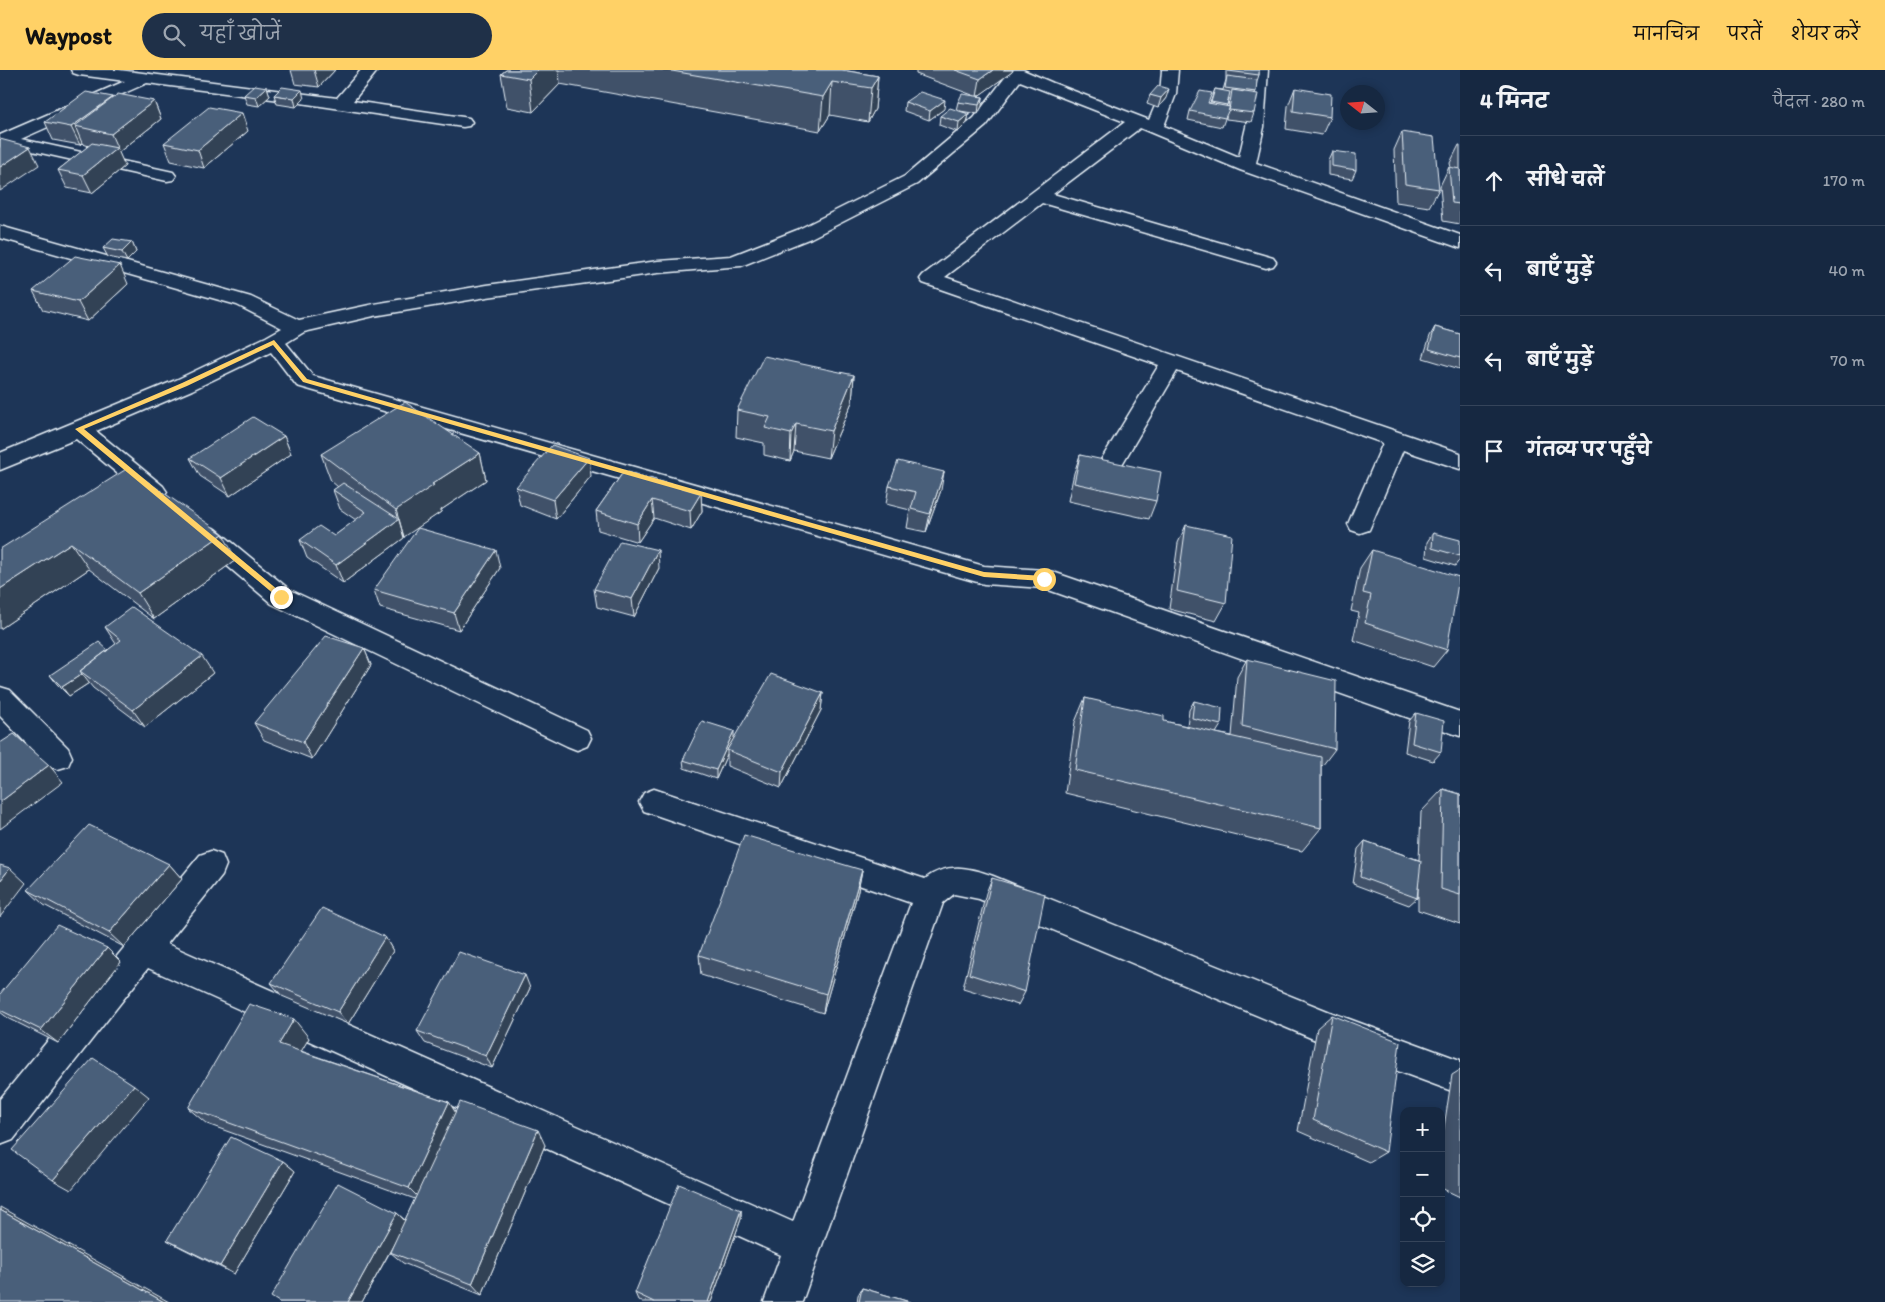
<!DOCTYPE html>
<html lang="hi">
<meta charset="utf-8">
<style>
body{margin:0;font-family:Itim,"Playpen Sans Deva",sans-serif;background:#1f3048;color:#f1f3f6}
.controls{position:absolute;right:15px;bottom:15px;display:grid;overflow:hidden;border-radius:10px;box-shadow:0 2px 8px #0003}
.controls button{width:45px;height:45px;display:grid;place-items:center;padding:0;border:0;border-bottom:1px solid #35445a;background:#162841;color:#f1f3f6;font:25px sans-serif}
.compass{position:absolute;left:1340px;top:15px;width:45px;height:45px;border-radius:50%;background:#162841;box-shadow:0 2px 8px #0003;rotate:287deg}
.stop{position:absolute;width:15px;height:15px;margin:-11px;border:4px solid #ffd166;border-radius:50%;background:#fff}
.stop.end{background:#ffd166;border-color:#fff;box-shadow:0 1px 5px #0008}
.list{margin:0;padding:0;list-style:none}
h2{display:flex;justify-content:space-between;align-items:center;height:65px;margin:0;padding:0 20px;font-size:21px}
h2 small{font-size:16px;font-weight:400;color:#9ea6b1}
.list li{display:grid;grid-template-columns:32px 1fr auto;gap:15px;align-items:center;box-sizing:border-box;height:90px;padding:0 20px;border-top:1px solid #35445a}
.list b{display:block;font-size:19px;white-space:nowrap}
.list em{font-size:16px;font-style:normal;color:#9ea6b1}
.icon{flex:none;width:28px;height:28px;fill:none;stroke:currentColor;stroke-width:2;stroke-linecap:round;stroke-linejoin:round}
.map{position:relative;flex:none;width:1460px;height:1232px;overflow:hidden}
header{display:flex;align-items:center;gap:30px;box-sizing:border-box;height:70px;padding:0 25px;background:#ffd166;color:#111}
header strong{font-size:24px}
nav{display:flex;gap:28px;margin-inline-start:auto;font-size:18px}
.search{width:350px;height:45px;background:#1f3048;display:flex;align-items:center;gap:12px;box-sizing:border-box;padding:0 18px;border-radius:28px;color:#9ea6b1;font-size:19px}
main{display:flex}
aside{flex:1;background:#162841}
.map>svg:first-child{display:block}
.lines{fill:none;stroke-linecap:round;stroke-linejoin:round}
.minor-casing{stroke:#e8f1f8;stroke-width:3}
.minor{fill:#1d3557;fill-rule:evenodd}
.wall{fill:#3f5169;stroke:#e8f1f8;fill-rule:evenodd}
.shaded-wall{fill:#334255;stroke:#e8f1f8}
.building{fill:#495e7a;stroke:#e8f1f8}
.route{fill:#ffd166}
</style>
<header>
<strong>Waypost</strong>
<div class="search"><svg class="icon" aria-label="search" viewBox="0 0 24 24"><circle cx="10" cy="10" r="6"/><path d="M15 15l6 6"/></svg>यहाँ खोजें</div>
<nav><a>मानचित्र</a><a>परतें</a><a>शेयर करें</a></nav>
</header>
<main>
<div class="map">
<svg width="1460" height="1232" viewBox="0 0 1460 1232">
<rect width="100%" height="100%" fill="#1d3557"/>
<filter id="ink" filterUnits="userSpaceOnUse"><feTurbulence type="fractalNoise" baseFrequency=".02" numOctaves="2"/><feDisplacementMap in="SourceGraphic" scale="10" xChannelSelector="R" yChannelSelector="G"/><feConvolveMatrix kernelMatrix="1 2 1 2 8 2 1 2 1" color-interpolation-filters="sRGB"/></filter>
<g filter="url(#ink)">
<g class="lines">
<defs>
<path id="minor" d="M71 0H119L337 28 361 0H378L353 31 463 47 469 48 472 52 469 56 463 57 280 30 147 13 21 69 173 102 176 106 173 110 167 111 5 75 0 76V65L125 11 79 5 73 3Z
M1002 0H1023L1053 13 1149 50 1160 24 1162 0H1178L1176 24 1164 56 1239 87 1246 57 1252 0H1268L1264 57 1256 93 1460 165V178L1240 100 1140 58 1053 124 1273 188 1276 192 1273 196 1266 198 1259 196 1042 133 945 207 1460 383V399L1403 380 1369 460 1360 463 1351 460 1348 454 1383 373 1177 301 1121 396 1113 398 1105 396 1101 390 1159 295 923 213 920 209 923 205 1125 52 1020 11 986 56 917 114 811 168 741 196 658 203 487 227 374 246 304 262 286 273 313 306 984 496 1044 500 1053 502 1460 642V666L1043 518 984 514 297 316 271 282 192 320 96 361 163 416 167 422 163 428 155 430 147 428 76 369 0 400V383L176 310 266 267 282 258 237 235 0 168V156L251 227 299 250 374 234 487 215 658 191 731 186 797 160 905 106 974 48 1007 5Z
M207 456 216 459 290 520 587 660 591 668 587 676 577 680 567 676 272 534 198 471 195 465 198 459Z
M0 617 10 620 68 678 72 687 68 696 58 699 48 696 0 646Z
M654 719 925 809C947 792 969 797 993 806L1330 942 1460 990V1024L1330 976 979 829 954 824 943 833 802 1232H764L781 1185 148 898 13 1070 0 1075V1029L200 785 211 781 222 785 226 795 222 805 167 874 793 1152 911 833 644 741 639 732 644 723Z"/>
</defs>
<!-- minor casing -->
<use href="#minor" class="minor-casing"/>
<!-- minor -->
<use href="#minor" class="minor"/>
</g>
<!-- wall -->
<path class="wall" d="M291 0H335L319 17 295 14Z
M506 0H842L878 6 875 39 868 52 830 45 820 61 560 14 533 42 507 37 501 4Z
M916 0H1013L1012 2 978 26 983 27 982 36 978 44 960 41 969 44 967 53 958 62 939 55 940 46 956 40 958 32 975 26 916 4Z
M1226 0H1259V5L1257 11 1255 24 1254 43 1251 52 1226 49V46L1222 57 1188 50 1190 41 1208 33H1210L1215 19 1223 20 1226 10ZM1229 28 1228 37H1226Z
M267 17 270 26 259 36 247 34 244 25Z
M1295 18 1330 47 1322 65 1286 59 1288 36Z
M274 25 304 29 296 37 277 34Z
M1150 25 1166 28 1158 38 1147 34Z
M113 28 154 31 161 49 119 82 118 81 125 96 92 123 67 118 58 100 89 76 83 74 82 73 80 75 53 70 45 52Z
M905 32 944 39 929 50 904 41Z
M248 61 204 98 171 91 164 73Z
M1402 62 1439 119 1429 137 1396 132 1394 80Z
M1459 75H1460V154L1443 151 1440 116 1449 97 1451 98 1450 93Z
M1332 81 1356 100 1352 109 1328 105V90Z
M132 172 136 182 127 191 108 187 103 178Z
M128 214 88 251 43 240 33 221Z
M1435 257 1460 264V299L1423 288 1430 266Z
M854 305 852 332 828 388 794 381 790 391 764 385V373L736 367 737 340Z
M284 366 291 384 230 426 200 406 190 388Z
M480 383 486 410 441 440V442L404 466V468L343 513 307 488 300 470 334 466 356 450 340 439 333 420 338 417 331 411 321 384Z
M1080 385 1156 431 1149 449 1068 431 1074 403Z
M128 398 236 490 154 549 89 499 0 559Z
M624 401 701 423 702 441 691 460 654 448 638 472 598 460 596 441Z
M591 406 556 449 520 435 516 417Z
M889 416 941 420 926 462 907 458 910 440 886 434Z
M1186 455 1226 533 1216 551 1169 539 1178 473Z
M1433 463 1460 486V489L1455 496 1426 487 1427 472Z
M1372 480 1447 580 1433 597 1353 570 1359 543 1351 541 1360 498Z
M500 498 459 560 380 538 374 520Z
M659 498 634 547 597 537 594 519Z
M105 557 213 603 145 657 93 618 89 613 69 626 57 614 50 605 108 580 116 574Z
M364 578 371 595 312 689 264 670 254 653Z
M1247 589 1335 679 1322 696 1321 695V758L1302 781 1065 723 1075 652 1085 628 1164 651 1187 656 1189 640 1194 631 1221 655 1216 663 1232 666 1237 607Z
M823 623 821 640 781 718 727 696V684L716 709 684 698 683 690 734 669Z
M1416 643 1441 682 1433 691 1405 682 1409 651Z
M1443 719 1460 724V854L1418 840V813L1417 828 1409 835 1353 814 1358 779 1365 771 1419 790 1421 742Z
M169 794 182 809 124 877 44 835 28 820Z
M862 800 858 821 823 943 701 905 699 885Z
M992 808 1025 922 1018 935 963 918 986 823Z
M385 867 393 881 348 954 282 926 271 913Z
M107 878 121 892 58 973 8 948 0 942V924Z
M530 918 492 998 425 973 417 961Z
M1332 945 1386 1082 1369 1092 1298 1061 1317 958Z
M309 968 301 981 449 1032 456 1043 545 1075 482 1225 403 1193 390 1182 362 1232H279L397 1143 405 1150 415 1129 207 1054 188 1038Z
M1460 1000V1127L1441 1118V1077L1452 1005Z
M283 1091 295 1101 234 1204 182 1178 167 1170Z
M741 1140V1149L711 1232H642L638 1230 635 1223Z
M862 1218 910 1232H857L858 1225Z"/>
<!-- shaded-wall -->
<path class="shaded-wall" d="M314 0H335L319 17Z
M538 0H559L560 14 533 42 529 9Z
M993 0H1013L1012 2 977 27 980 9Z
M878 6 875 39 868 52 871 18Z
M832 12 830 45 820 61 823 27Z
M267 17 270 26 259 36 256 27Z
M1169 19 1166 28 1158 38 1161 28Z
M302 20 304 29 296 37 294 28Z
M113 27 120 44 75 56 82 73 80 75 71 57Z
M983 27 982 36 978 44 979 35Z
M945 30 944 39 929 50 930 41Z
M154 31 161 49 119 82 111 64Z
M242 43 248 61 204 98 198 80Z
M969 44 967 53 958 62 959 52Z
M30 77 39 95 0 121V97Z
M117 78 125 96 92 123 83 105Z
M132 172 136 182 127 191 122 182Z
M120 195 128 214 88 251 78 232Z
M854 305 852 332 828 388 831 361Z
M796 354 794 381 790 391 791 364Z
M284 366 291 384 230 426 221 408Z
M480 383 486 410 441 440V442L404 467 396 440 432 414Z
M589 388 591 406 556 449 553 430Z
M944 402 941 420 926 462 930 444Z
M701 423 702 441 691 460 690 441Z
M652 430 654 448 638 472 637 454Z
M399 449 404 468 343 513 336 495Z
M223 464 236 490 154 549 138 523Z
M71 473 89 499 0 559V519Z
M496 480 500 498 459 560 454 543Z
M658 480 659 498 634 547 632 529Z
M364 578 371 595 312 689 303 672Z
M202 586 213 603 145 657 133 640Z
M82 604 89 613 69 626 62 617Z
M823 623 821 640 781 718 782 702Z
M734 661V669L727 680V684L716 709V700Z
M49 695 63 712 0 759V732Z
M169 794 182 809 124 877 109 863Z
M10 798 26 813 0 847V811Z
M862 800 858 821 823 943 826 924Z
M385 867 393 881 348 954 338 942Z
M107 878 121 892 58 973 41 960Z
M525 905 530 918 492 998 486 986Z
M294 949 309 968 295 992 279 974Z
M134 1015 149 1027 71 1120 53 1110Z
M449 1032 459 1048 422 1131 409 1118Z
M538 1060 545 1075 482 1225 472 1214Z
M283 1091 295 1101 234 1204 220 1196Z
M0 1137 169 1232H164L0 1140Z
M741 1140V1149L711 1232H708Z
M397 1143 406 1152 362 1232H348Z"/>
<!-- building -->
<path class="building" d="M506 0H538L529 9 501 4Z
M666 0H842L878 6 871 18 832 12 823 27Z
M955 0H993L980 9Z
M1229 0H1259V5L1228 1Z
M1227 6 1257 10 1256 22 1225 18Z
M255 15 267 17 256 27 244 25Z
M1158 16 1169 19 1161 28 1150 25Z
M282 17 302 20 294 28 274 25Z
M1295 18 1331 24 1330 47 1293 41Z
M1215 19 1230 22 1227 35 1211 32Z
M1232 20 1258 24 1254 43 1229 40Z
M1200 21 1212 23 1208 33 1230 37 1225 48 1190 41Z
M86 22 113 27 71 57 45 52Z
M920 22 945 30 930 41 905 32Z
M118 24 154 31 111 64 75 56Z
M962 24 983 27 979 35 958 32Z
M209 37 242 43 198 80 164 73Z
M950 38 969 44 959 52 940 46Z
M1402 62 1434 67 1439 119 1405 114Z
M0 69 30 77 0 97Z
M92 73 117 78 83 105 58 100Z
M1332 81 1356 84V100L1332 96Z
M1449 97 1460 99V134L1452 133Z
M113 169 132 172 122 182 103 178Z
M75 186 120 195 78 232 33 221Z
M1435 257 1460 264V288L1429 279Z
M764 286 854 305 831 361 796 354 791 364 765 358 770 347 737 340Z
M405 332 480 383 432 414 434 415 396 440 321 384Z
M253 347 284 366 221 408 190 388Z
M552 375 589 388 553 430 516 417Z
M1080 385 1161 402 1156 431 1074 413Z
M898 391 944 402 930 444 911 439 916 422 889 416Z
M128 398 223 464 138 523 71 473 0 519V479Z
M624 401 701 423 690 441 652 430 637 454 596 441Z
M343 413 399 449 336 495 300 470 319 456 334 466 366 442 333 420Z
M1186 455 1232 465 1226 533 1177 521Z
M418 458 496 480 454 543 374 520Z
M1433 463 1460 470V486L1432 478Z
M620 471 658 480 632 529 594 519Z
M1372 480 1459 507 1447 580 1365 553 1371 525 1363 523Z
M132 537 202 586 133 640 80 601 121 570 105 557Z
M326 566 364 578 303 672 254 653Z
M99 572 108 580 80 601 82 604 62 617 50 605Z
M1247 589 1336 611 1335 679 1242 656Z
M771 604 823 623 782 702 727 680Z
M1085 628 1164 646V651L1321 687V758L1075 700Z
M1194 631 1222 638 1221 655 1192 648Z
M1416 643 1444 651 1441 682 1412 673Z
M702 651 734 661 716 700 683 690Z
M14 664 49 695 0 732V673Z
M1443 719 1460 724V825L1441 819Z
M89 755 169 794 109 863 28 820Z
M744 765 862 800 826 924 699 885Z
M1365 771 1421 791 1417 828 1360 807Z
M0 795 10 798 0 811Z
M992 808 1045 824 1025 922 969 904Z
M322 838 385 867 338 942 271 913Z
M57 855 107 878 41 960 0 940V924Z
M459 882 525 905 486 986 417 961Z
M249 934 294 949 279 974 449 1032 409 1118 188 1038Z
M1332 945 1400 972 1386 1082 1313 1050Z
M93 988 134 1015 53 1110 12 1080Z
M460 1032 538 1060 472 1214 390 1182Z
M231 1067 283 1091 220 1196 167 1170Z
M338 1113 397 1143 348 1232H279L271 1227Z
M679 1114 741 1140 708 1232H654L635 1223Z
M0 1140 164 1232H0Z
M862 1218 910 1232H859Z"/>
</g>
<!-- route -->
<path class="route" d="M274 270 307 309 984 502 1044 506 1048 509 1044 511 984 507 303 312 273 275 187 316 84 359 284 525V529L281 530 75 359 182 313Z"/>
</svg>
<div class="controls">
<button>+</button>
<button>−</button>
<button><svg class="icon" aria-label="locate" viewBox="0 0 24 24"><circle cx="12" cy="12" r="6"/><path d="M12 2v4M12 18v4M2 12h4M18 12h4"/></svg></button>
<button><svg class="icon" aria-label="layers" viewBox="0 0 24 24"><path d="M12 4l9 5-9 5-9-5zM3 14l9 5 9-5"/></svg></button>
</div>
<svg class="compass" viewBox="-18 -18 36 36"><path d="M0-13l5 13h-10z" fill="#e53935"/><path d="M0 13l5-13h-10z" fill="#9ea6b1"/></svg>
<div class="stop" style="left:1044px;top:509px"></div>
<div class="stop end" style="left:281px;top:527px"></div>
</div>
<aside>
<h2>4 मिनट<small>पैदल · 280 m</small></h2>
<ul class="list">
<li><svg class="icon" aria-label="ahead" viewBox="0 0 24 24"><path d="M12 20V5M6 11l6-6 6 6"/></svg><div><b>सीधे चलें</b></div><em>170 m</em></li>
<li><svg class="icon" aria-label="left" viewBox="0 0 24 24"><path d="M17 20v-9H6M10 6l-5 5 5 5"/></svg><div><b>बाएँ मुड़ें</b></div><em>40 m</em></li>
<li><svg class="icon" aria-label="left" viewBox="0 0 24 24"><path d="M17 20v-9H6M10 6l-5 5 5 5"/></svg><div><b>बाएँ मुड़ें</b></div><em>70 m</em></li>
<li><svg class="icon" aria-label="arrive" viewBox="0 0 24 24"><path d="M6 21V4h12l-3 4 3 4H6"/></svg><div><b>गंतव्य पर पहुँचे</b></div></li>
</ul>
</aside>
</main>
